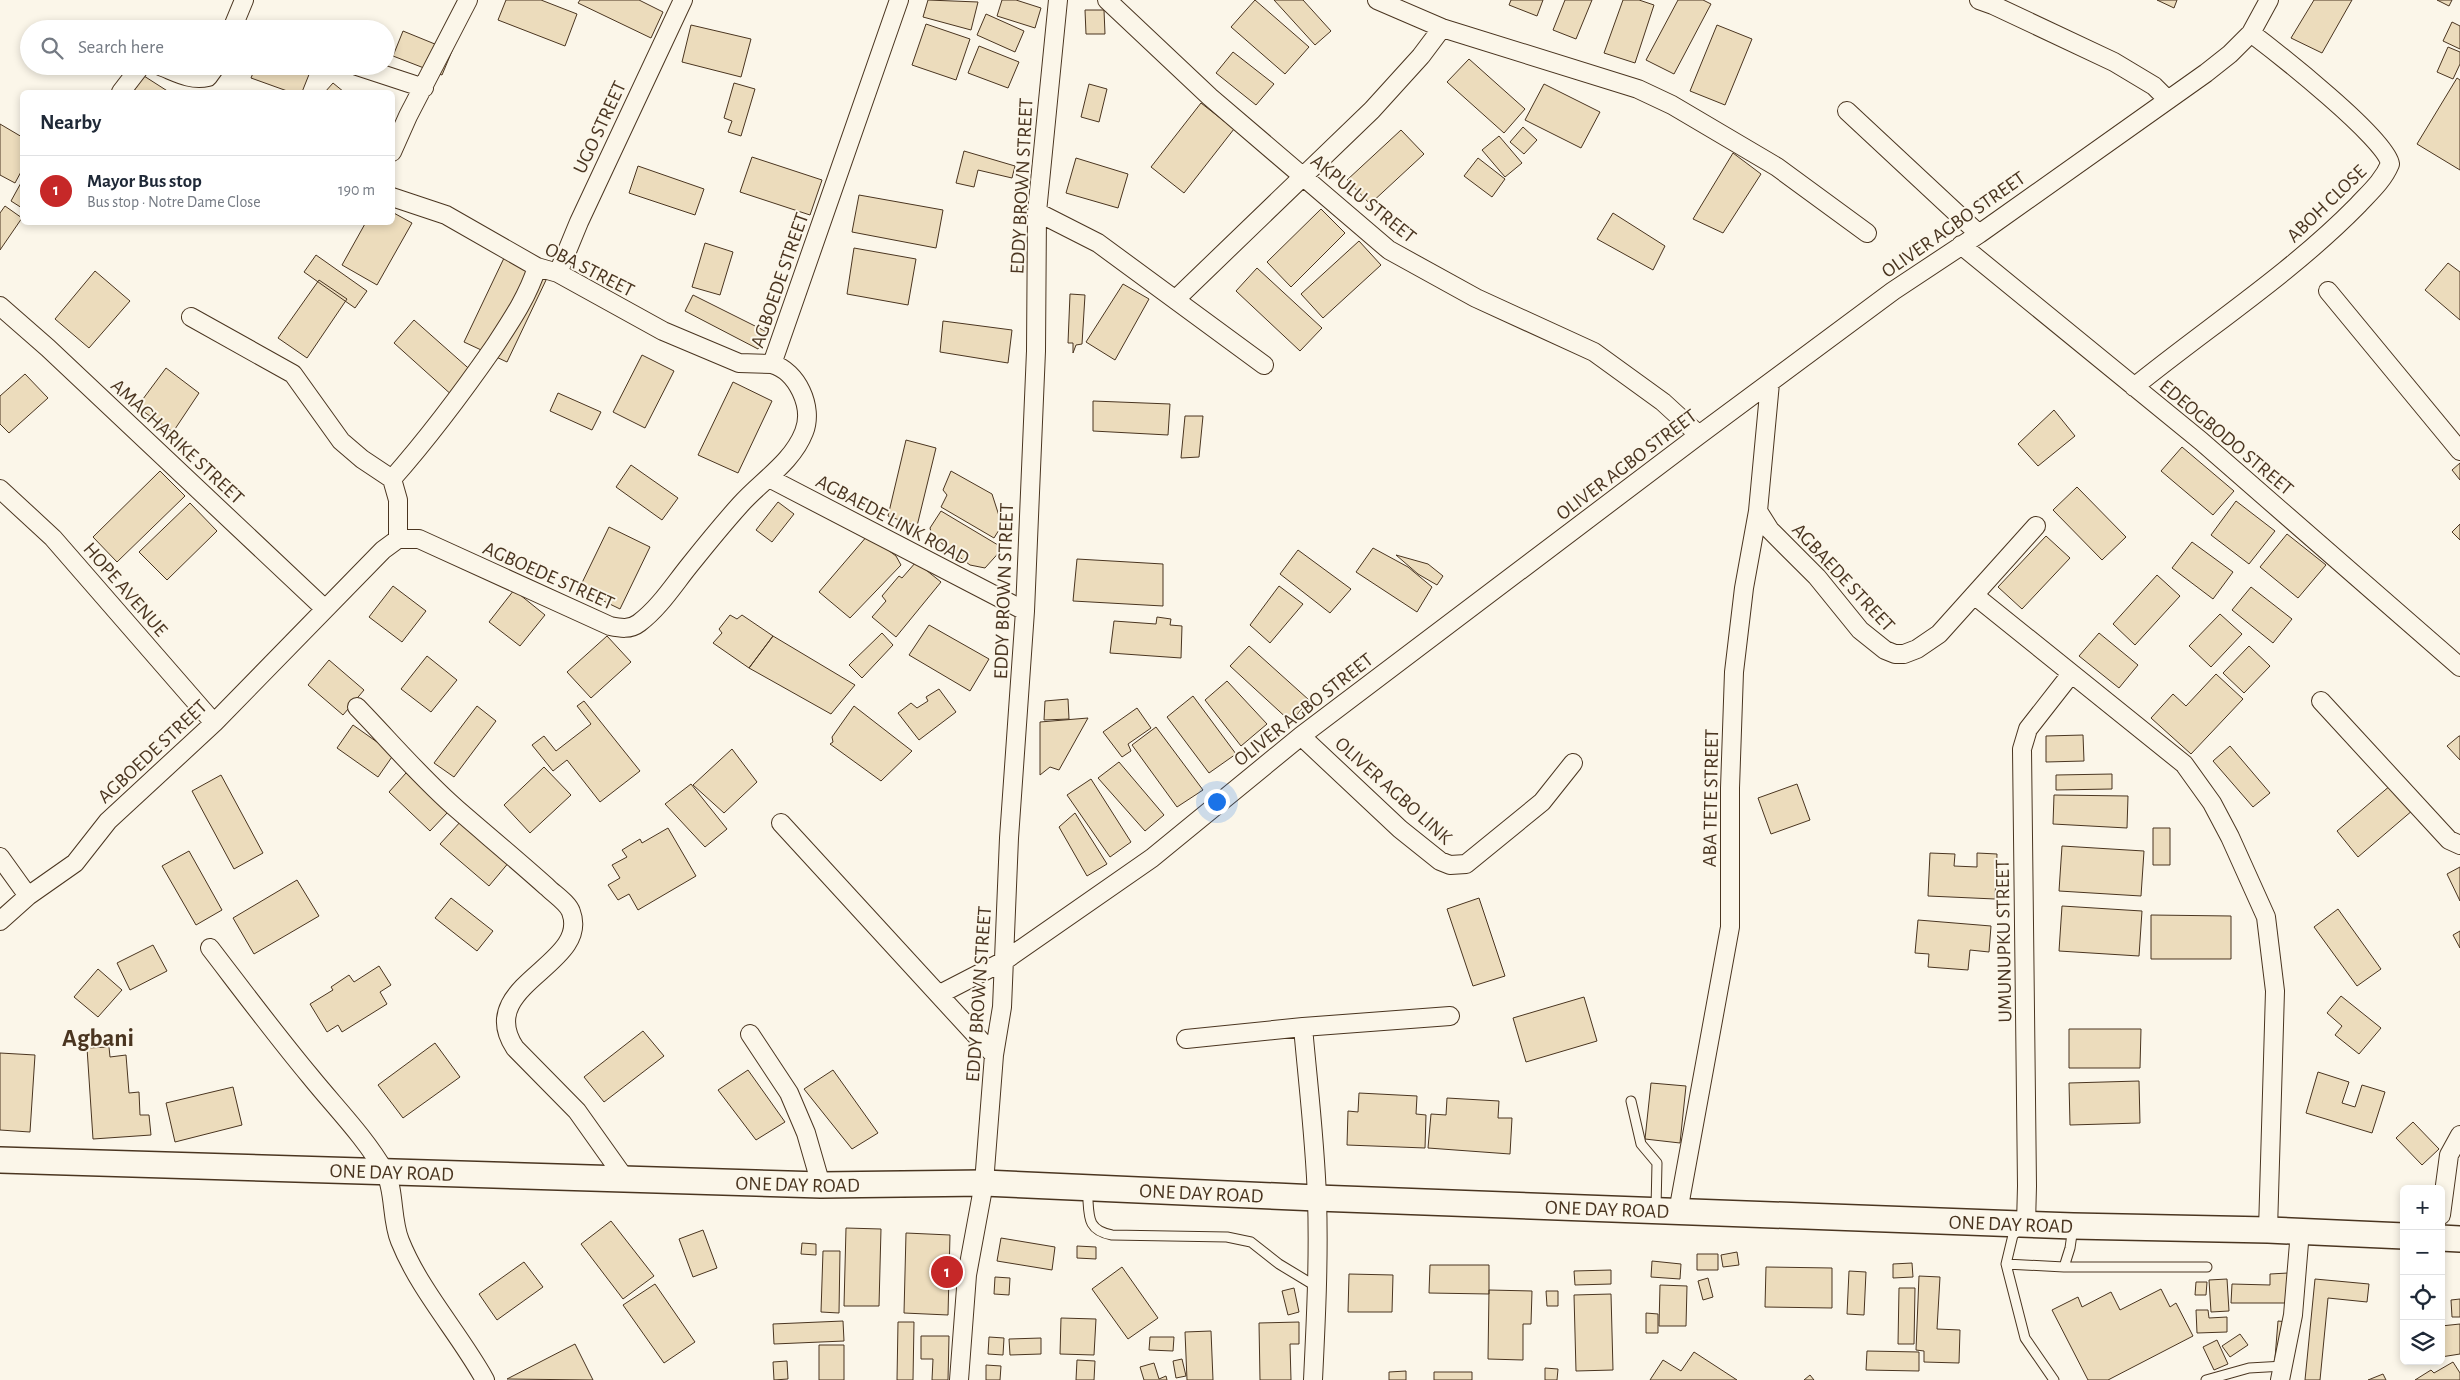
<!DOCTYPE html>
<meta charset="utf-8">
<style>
body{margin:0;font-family:"Alegreya Sans",sans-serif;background:#f2f2f3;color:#1f2937}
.controls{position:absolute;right:15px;bottom:15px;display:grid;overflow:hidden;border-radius:8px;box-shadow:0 2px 8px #0003}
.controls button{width:45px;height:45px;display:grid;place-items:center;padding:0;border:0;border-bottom:1px solid #e0e1e3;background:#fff;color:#1f2937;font:25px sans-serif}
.you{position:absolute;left:1216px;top:801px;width:18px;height:18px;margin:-12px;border:4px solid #fff;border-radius:50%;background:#1a73e8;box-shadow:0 0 0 8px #1a73e833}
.badge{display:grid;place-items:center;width:32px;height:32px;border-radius:50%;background:#c62828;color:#fff;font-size:16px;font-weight:700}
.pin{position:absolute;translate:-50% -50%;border:2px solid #fff;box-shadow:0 1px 5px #0006}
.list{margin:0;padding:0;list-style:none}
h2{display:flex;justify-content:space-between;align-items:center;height:65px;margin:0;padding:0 20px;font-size:21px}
h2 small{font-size:16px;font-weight:400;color:#747a83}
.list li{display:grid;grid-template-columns:32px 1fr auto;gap:15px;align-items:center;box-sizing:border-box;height:70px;padding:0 20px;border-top:1px solid #e0e1e3}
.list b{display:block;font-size:19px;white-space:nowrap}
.list p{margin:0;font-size:16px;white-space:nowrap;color:#747a83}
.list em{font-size:16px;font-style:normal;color:#747a83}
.icon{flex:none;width:28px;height:28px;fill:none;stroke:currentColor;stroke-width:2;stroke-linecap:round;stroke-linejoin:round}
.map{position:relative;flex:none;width:2460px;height:1380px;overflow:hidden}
.search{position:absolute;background:#fff;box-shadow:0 2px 8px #0003;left:20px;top:20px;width:375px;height:55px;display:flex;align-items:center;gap:12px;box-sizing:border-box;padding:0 18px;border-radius:28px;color:#747a83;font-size:19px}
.panel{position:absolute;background:#fff;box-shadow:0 2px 8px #0003;left:20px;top:90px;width:375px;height:135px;border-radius:8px}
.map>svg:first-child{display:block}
.building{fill:#ecdcbc;stroke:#4a3520}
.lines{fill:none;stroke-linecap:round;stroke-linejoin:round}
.lane-casing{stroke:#4a3520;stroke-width:11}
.street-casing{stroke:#4a3520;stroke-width:20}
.secondary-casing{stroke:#4a3520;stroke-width:28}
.lane{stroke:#fbf6e9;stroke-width:9}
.street{stroke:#fbf6e9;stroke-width:18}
.secondary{stroke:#fbf6e9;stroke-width:25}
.labels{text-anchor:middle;stroke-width:4;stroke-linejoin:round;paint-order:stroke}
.street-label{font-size:20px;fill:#4a3520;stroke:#fbf6e9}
.district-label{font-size:25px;font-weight:bold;fill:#4a3520;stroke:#fbf6e9}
</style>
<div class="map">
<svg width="2460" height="1380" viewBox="0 0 2460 1380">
<rect width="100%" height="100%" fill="#fbf6e9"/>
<!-- building -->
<path class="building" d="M506 0H541L577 14 565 46 498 20Z
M580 0H639L663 12 651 38 578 3Z
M928 0 978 2 971 30 923 17Z
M1002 0H1016L1041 8 1035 28 997 16Z
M1255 0 1309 47 1285 74 1231 27Z
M1274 0H1303L1331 31 1315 45Z
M1511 0H1543L1537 16 1509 5Z
M1565 0H1592L1576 39 1553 30Z
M1623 0H1639L1654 5 1635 63 1604 53Z
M1678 0H1703L1711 4 1674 74 1646 60Z
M2157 0H2177L2174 8Z
M2314 0H2352L2322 53 2291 38Z
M2437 0H2452L2449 6Z
M1085 10H1104L1105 34H1086Z
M986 14 1024 31 1015 52 977 35Z
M2452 22 2460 26V49L2443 41Z
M926 24 970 39 956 80 912 65Z
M691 25 751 39 741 77 682 62Z
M1717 25 1752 39 1725 105 1690 91Z
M403 31 452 51 442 75 393 56Z
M979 46 1019 62 1008 88 968 73Z
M2448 47 2460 52V64L2453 79 2437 72Z
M1233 52 1274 84 1256 105 1216 73Z
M1469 59 1525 109 1504 133 1447 82Z
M256 66H308L312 67 302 92H290L251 78Z
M144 76 169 92H133Z
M2457 78 2460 80V170L2417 144Z
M333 83 344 92H325Z
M734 83 755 89 741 136 728 132 732 121 724 118Z
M1089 84 1107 89 1099 122 1081 117Z
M1544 84 1600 112 1581 148 1525 120Z
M1201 103 1234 129 1184 193 1151 167Z
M0 124 22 137V170L15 183 0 175Z
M1523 127 1537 140 1524 154 1510 142Z
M1401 130 1424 154 1370 204 1347 180Z
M1499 136 1522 163 1505 177 1482 150Z
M964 151 1015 166 1012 178 978 170 974 187 956 183Z
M1733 153 1761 174 1723 233 1693 219Z
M752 157 822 180 810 215 740 192Z
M1076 158 1128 174 1118 208 1066 193Z
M1478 158 1505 179 1492 197 1464 176Z
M638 166 704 189 695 215 629 193Z
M22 181V208L11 201Z
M859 195 943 210 936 248 852 232Z
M5 206 22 218 0 250V213Z
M1321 209 1345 233 1291 287 1267 262Z
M392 212 412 223 377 285 342 265 366 222H392Z
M1613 213 1665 246 1653 270 1597 239Z
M1359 241 1381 265 1323 318 1301 294Z
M705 243 733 252 720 295 692 287Z
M854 248 916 259 908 305 847 294Z
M316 255 367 291 355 308 304 272Z
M504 258 547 278 507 362 464 342Z
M2448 263 2460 272V320L2425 290Z
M1257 268 1322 328 1300 351 1236 291Z
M95 271 130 301 89 348 55 319Z
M319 280 347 299 307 358 278 338Z
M1123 284 1149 299 1115 360 1086 342Z
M1070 294 1085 295 1082 344 1076 345 1073 353V343H1068Z
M693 295 767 332 758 349 685 311Z
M414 320 475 374 454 397 394 343Z
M943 321 1012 330 1008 363 940 352Z
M642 355 674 371 645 428 613 412Z
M166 368 199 393 173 432 137 407Z
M25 374 48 398 9 433 0 424V396Z
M733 382 772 401 738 473 698 455Z
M558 393 601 412 592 430 550 411Z
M1093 401 1170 404 1168 435 1093 431Z
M2054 410 2075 436 2038 466 2018 444Z
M1185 416H1203L1199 457 1181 458Z
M906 440 936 448 917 526 888 516Z
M2182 447 2234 491 2213 515 2161 471Z
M2460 463V480L2452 470Z
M631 465 678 498 662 520 616 487Z
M160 471 185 496 117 562 93 537Z
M951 471 992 494 1002 525 994 538 941 507 947 495 943 490Z
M2077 487 2126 537 2102 560 2053 510Z
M2236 501 2275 531 2249 564 2211 535Z
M778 502 794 514 772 542 756 530Z
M190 503 217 531 167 580 139 552Z
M941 511 1003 548 985 568 970 565 932 536 930 528Z
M2460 524V540L2452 532Z
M609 527 650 547 620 609 579 589Z
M2287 534 2326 565 2298 598 2260 567Z
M868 535 896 556 901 565 850 618 819 592Z
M2046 536 2070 558 2022 609 1998 587Z
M2192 542 2233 572 2213 599 2172 568Z
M1373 548 1408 567 1432 587 1417 612 1356 572Z
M1298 550 1351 589 1330 613 1280 574Z
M1396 555 1428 564 1443 576 1437 585 1418 574Z
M1077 559 1163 564V606L1073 601Z
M916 562 941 582 896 637 872 617 886 601 882 596 899 576 902 578Z
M2157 575 2180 596 2135 645 2113 624Z
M393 586 426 611 402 642 369 617Z
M1279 586 1303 604 1270 643 1250 625Z
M2251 587 2292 619 2273 643 2232 610Z
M514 590 545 615 520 646 489 622Z
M2220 614 2242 634 2211 667 2189 646Z
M730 615 737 619 742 615 773 636 749 668 713 643 722 633 719 629Z
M1157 617 1171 619 1170 625 1182 626 1181 658 1110 653 1114 621 1156 624Z
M929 625 989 659 970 691 909 655Z
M882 633 893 645 862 678 849 665Z
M2099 633 2138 665 2119 688 2079 656Z
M607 636 631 662 591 698 567 672Z
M773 636 855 685 831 714 749 668Z
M1249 646 1309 700 1291 722 1230 666Z
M2249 646 2270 666 2244 693 2223 673Z
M427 656 457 680 431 712 401 689Z
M329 660 364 690 343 715 308 685Z
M2216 674 2243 699 2191 754 2151 718 2173 694 2186 706Z
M1227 681 1267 724 1241 746 1205 700Z
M939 689 956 712 919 740 898 713 911 703 917 708 928 701 926 697Z
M1193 696 1236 754 1209 773 1167 717Z
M1068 699 1069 719 1044 720 1045 701Z
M584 701 640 771 600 802 567 760 553 771 532 745 544 736 556 751 591 724 577 706Z
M477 706 496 721 454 777 434 763Z
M854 706 912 751 881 781 830 744 833 742 832 737Z
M1137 708 1151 728 1128 744 1131 751 1122 757 1103 732Z
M1088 718 1059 770 1050 767 1040 775V722Z
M353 725 394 754 378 777 337 748Z
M1156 727 1203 790 1177 807 1132 745Z
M2083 735 2084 761 2046 762V736Z
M2459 736H2460V760L2447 746Z
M2230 746 2270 793 2253 807 2213 761Z
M732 749 757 782 724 813 693 785Z
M1119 762 1164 815 1145 831 1098 778Z
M544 767 571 795 530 833 504 805Z
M406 773 448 812 430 831 389 792Z
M2112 774V789L2056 790V775Z
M221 775 263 853 234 869 192 791Z
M1091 779 1131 842 1110 857 1067 795Z
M691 784 727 829 705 847 665 804Z
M1797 784 1810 820 1771 834 1758 798Z
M2391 785 2413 810 2358 857 2337 831Z
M2054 795 2128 796 2127 828 2053 824Z
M1075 813 1107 864 1087 876 1059 827Z
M462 820 510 861 489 886 440 844Z
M668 828 696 876 638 910 629 894 618 900 608 885 620 878 612 865 627 857 622 850 640 839 642 843Z
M2153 828H2170V865H2153Z
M2062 846 2144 851 2141 896 2059 891Z
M189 851 222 910 196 925 162 866Z
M1930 853 1955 854 1954 866 1977 867V853L1997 854 1995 899 1928 896Z
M2460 867V901L2447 874Z
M297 880 319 916 254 954 233 918Z
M451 898 493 931 477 951 435 918Z
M1479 898 1505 976 1473 986 1447 909Z
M2062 906 2142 911 2139 956 2059 951Z
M2338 909 2381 969 2357 986 2314 927Z
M2151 915 2231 916V959H2151Z
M1918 920 1991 926 1989 952 1970 950 1968 970 1928 967 1929 954 1915 953Z
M2460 931V948L2453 935Z
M153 945 167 971 130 990 117 963Z
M379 966 391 985 380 992 387 1004 342 1032 338 1025 327 1032 310 1004 333 990 331 987 349 975 354 982Z
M98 969 122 990 98 1017 74 997Z
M2341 996 2381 1028 2359 1054 2335 1035 2342 1026 2327 1013Z
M1584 997 1597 1041 1526 1062 1513 1018Z
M2069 1029H2141L2140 1068H2069Z
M643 1031 664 1056 604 1102 584 1077Z
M435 1043 460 1077 403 1118 378 1085Z
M109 1047 110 1057 126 1055 129 1093 139 1092 140 1115H149L151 1135 93 1139 87 1048Z
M0 1053 35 1055 30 1132 0 1130Z
M748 1070 785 1122 756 1140 718 1090Z
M833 1070 878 1133 852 1149 804 1089Z
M2318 1072 2349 1082 2342 1103 2355 1107 2362 1085 2385 1092 2372 1133 2306 1113Z
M2139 1081 2140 1123 2070 1125 2069 1083Z
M1651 1083 1686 1086 1680 1143 1645 1139Z
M233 1087 242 1125 175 1142 166 1103Z
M1359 1093 1417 1096 1416 1114 1426 1115 1425 1148 1347 1145 1348 1111 1358 1112Z
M1447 1098 1499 1101 1498 1118H1512L1510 1154 1428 1148 1431 1114 1446 1115Z
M2413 1122 2439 1149 2422 1165 2396 1138Z
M611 1221 654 1276 623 1299 581 1244Z
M846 1228 881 1229 879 1306H844Z
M703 1230 717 1268 693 1277 679 1239Z
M906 1233 950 1235 948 1315 904 1313Z
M1001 1238 1055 1247 1052 1270 997 1261Z
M802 1243 816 1244V1255L801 1254Z
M1077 1246 1096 1247V1259L1077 1258Z
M823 1251H840L839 1313 821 1312Z
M1737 1252 1739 1265 1723 1267 1721 1255Z
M1697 1254H1718V1270H1697Z
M1652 1261 1681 1264 1680 1279 1651 1277Z
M524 1262 543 1287 497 1320 479 1294Z
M1912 1263 1913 1277 1893 1278V1264Z
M1430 1265H1489V1294L1429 1293Z
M1122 1267 1158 1318 1128 1339 1092 1289Z
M1766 1267 1832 1268V1308L1765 1307Z
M1611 1270V1284L1575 1285 1574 1271Z
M1849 1271 1866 1272 1864 1315 1847 1314Z
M2288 1273 2287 1303H2231L2232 1284 2270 1285V1274Z
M1349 1274 1393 1275 1392 1312H1348Z
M1919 1276 1940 1277 1937 1329 1960 1330 1959 1363 1924 1362V1351L1916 1350Z
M995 1277 1010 1278 1009 1295 994 1294Z
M1708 1278 1713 1297 1703 1300 1698 1281Z
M2227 1279 2229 1311 2211 1312 2209 1280Z
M2315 1279 2369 1284 2367 1302 2328 1298 2320 1380H2305Z
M2196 1282H2207L2206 1295H2195Z
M655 1284 695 1342 664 1363 623 1305Z
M1660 1285 1687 1286 1686 1326H1659Z
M1294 1288 1299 1312 1288 1315 1282 1291Z
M1899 1288H1915L1914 1344H1898Z
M2161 1289 2170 1307 2176 1303 2193 1336 2108 1380H2088L2052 1310 2078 1297 2082 1307 2111 1292 2120 1310Z
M1489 1290 1532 1291 1531 1324H1523V1360L1488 1359Z
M1546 1291H1558V1306H1547Z
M1611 1294 1613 1370 1576 1371 1574 1295Z
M2460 1299V1317H2452L2451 1300Z
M2196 1310H2208L2209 1318 2227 1317V1332L2197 1333Z
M1646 1313 1658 1314V1333H1646Z
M1061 1318 1096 1319 1094 1355 1060 1354Z
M843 1321 844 1341 774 1344 773 1324Z
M2278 1321 2288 1322 2285 1358H2275Z
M898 1322H914L913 1380H897Z
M1299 1322V1344H1290L1291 1380H1260L1259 1323Z
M2460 1324V1354L2441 1357V1326Z
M1211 1331 1213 1380H1187L1185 1332Z
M2240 1334 2248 1345 2230 1357 2222 1346Z
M921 1336H949L948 1380H932L933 1359H921Z
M989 1337 1004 1338 1003 1355 988 1354Z
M1150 1337H1174L1173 1351 1149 1350Z
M1041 1338V1354L1010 1355 1009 1339Z
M2217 1340 2228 1364 2214 1370 2203 1347Z
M575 1344 593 1380 507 1379Z
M819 1345H844V1380H819Z
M1867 1351 1919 1352V1371L1866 1370Z
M1694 1352 1737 1380H1650L1663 1360 1681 1371Z
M1182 1359 1186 1376 1176 1378 1173 1361Z
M1077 1360 1095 1361 1094 1380H1076Z
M787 1361 788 1379 774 1380 773 1362Z
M2453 1362 2460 1373V1380H2415L2431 1370 2434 1373Z
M1154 1363 1159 1379 1166 1376 1167 1380H1144L1140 1367Z
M986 1365 1001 1366 1000 1380H986Z
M1545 1368 1558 1369 1557 1380H1545Z
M1406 1371V1380H1389V1372Z
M1434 1372H1472V1380H1434Z
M2383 1374 2386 1380H2368Z
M1810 1375 1814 1380H1804Z"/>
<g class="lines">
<defs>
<path id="lane" d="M1631 1101 1641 1144 1657 1163 1656 1208
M1087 1188C1090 1213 1084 1230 1112 1235L1227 1237 1251 1242 1279 1264 1317 1287
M2021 1228 2013 1235 2006 1264 2025 1338 2054 1380
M2006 1264 2064 1267 2070 1248 2073 1227
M2064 1267H2207
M2206 1380 2249 1368 2284 1366"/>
<path id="street" d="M1107 0 1210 97 1389 250 1476 298 1594 352 1663 402 1699 435
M1377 0 1442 28 1638 89 1672 105 1777 167 1867 233
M1979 0 1993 5 2114 62 2154 86 2167 99
M232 29 244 0
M160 66C176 72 190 81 208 77L216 66
M357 66 424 88
M121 92 141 66
M1847 111 1979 234
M392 152 408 116 468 0
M392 197 446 215 537 267 558 273 663 331 739 363 772 364
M1037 212 1098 243 1264 365
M1961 245 2201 441 2460 667
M558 273 579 222 683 0
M2328 291 2460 451
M1176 299 1372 110 1421 56 1442 28
M0 306 48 348 325 609
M191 317 293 374 341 441 362 459 392 479 398 500V539
M2134 387C2208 327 2290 274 2357 206 2369 193 2383 181 2390 164 2387 139 2276 52 2251 33
M769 478 1025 611
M392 479C429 437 462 393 494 347 511 321 528 296 537 267
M0 489 53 538 214 723
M1758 511 1770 530 1817 577 1860 630 1885 650 1895 654H1904L1917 649 1939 634 2036 526
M1974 595 2184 764 2212 803 2230 837 2266 917 2275 991 2268 1230
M2321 701 2449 840 2460 845
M357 707C390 741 422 779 458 810 488 836 518 861 547 887 554 894 568 903 571 912 591 965 473 985 515 1048L577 1111 626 1180
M1301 736 1400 829 1440 861 1450 865 1466 864 1542 802 1573 763
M781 823 994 1055
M0 857 28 896
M0 921 28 896 75 863 108 821 214 723 383 550 398 539H419L610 626C620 628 630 630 639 623 659 608 673 586 689 566 705 546 722 525 740 505 761 481 792 463 804 432 814 407 797 371 772 364L899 0
M210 948C243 991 275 1034 310 1076 335 1107 365 1137 385 1172 395 1190 391 1220 400 1241 420 1291 459 1333 485 1380
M940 994 1004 961 1152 858 1301 736 1699 435 1893 291 1979 234 2206 73 2230 54 2251 33 2269 0
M1303 1027 1450 1016
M750 1034 789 1093 806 1133 821 1185
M1186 1039 1303 1027C1308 1084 1315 1140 1317 1198 1319 1258 1316 1319 1313 1380
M1678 1212 1730 927V788L1734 672 1744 588 1758 511 1770 383
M2441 1215 2449 1155 2460 1135
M2026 1224 2027 1186 2022 749 2028 729 2071 674
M959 1380 967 1275 984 1183 994 1055 1002 1007 1009 838 1025 611 1036 351 1037 212 1058 0
M2280 1380 2293 1315 2300 1231"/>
<g id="secondary">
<path id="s1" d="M0 1160 821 1185 984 1183 1317 1198 2073 1226 2268 1230 2404 1236"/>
<path d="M2441 1238 2460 1239"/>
</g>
</defs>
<!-- lane casing -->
<use href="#lane" class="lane-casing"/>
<!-- street casing -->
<use href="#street" class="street-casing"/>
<!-- secondary casing -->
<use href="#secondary" class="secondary-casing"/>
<!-- lane -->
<use href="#lane" class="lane"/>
<!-- street -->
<use href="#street" class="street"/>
<!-- secondary -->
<use href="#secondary" class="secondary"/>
</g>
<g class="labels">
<!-- street labels -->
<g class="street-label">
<text transform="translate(599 127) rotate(-65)" y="7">UGO STREET</text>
<text transform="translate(1021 186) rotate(-87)" y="7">EDDY BROWN STREET</text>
<text transform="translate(1364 198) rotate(39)" y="7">AKPULU STREET</text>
<text transform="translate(2326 203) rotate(-44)" y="7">ABOH CLOSE</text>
<text transform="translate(1953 224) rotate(-35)" y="7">OLIVER AGBO STREET</text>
<text transform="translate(590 269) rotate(27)" y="7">OBA STREET</text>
<text transform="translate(779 280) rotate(-71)" y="7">AGBOEDE STREET</text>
<text transform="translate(2227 437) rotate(40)" y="7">EDEOGBODO STREET</text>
<text transform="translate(178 441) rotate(43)" y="7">AMACHARIKE STREET</text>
<text transform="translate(1626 464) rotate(-37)" y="7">OLIVER AGBO STREET</text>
<text transform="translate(893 519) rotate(28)" y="7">AGBAEDE LINK ROAD</text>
<text transform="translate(549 575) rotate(24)" y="7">AGBOEDE STREET</text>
<text transform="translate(1844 577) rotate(47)" y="7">AGBAEDE STREET</text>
<text transform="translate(126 589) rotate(49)" y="7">HOPE AVENUE</text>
<text transform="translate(1003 591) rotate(-88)" y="7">EDDY BROWN STREET</text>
<text transform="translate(1303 709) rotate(-38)" y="7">OLIVER AGBO STREET</text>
<text transform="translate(152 751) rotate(-43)" y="7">AGBOEDE STREET</text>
<text transform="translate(1394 790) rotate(42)" y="7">OLIVER AGBO LINK</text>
<text transform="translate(1710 798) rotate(-89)" y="7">ABA TETE STREET</text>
<text transform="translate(2003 941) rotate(-91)" y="7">UMUNUPKU STREET</text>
<text transform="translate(978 994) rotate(-86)" y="7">EDDY BROWN STREET</text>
<text dy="7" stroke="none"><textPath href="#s1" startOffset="392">ONE DAY ROAD</textPath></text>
<text dy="7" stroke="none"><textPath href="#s1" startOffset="798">ONE DAY ROAD</textPath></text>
<text dy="7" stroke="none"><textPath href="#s1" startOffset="1202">ONE DAY ROAD</textPath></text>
<text dy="7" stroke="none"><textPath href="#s1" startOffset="1608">ONE DAY ROAD</textPath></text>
<text dy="7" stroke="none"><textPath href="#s1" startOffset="2012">ONE DAY ROAD</textPath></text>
</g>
<!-- district labels -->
<g class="district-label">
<text x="98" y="1046">Agbani</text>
</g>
</g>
</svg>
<div class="controls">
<button>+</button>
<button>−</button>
<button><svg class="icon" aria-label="locate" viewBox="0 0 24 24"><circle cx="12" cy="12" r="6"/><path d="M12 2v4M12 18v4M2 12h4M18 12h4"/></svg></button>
<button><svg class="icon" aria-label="layers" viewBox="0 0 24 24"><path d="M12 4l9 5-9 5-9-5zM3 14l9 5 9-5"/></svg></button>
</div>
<div class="you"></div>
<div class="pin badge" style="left:947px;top:1272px">1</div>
<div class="search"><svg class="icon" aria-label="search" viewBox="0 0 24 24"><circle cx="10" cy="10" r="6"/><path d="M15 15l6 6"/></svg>Search here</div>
<section class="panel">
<h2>Nearby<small></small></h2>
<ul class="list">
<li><span class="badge">1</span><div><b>Mayor Bus stop</b><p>Bus stop · Notre Dame Close</p></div><em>190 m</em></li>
</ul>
</section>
</div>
